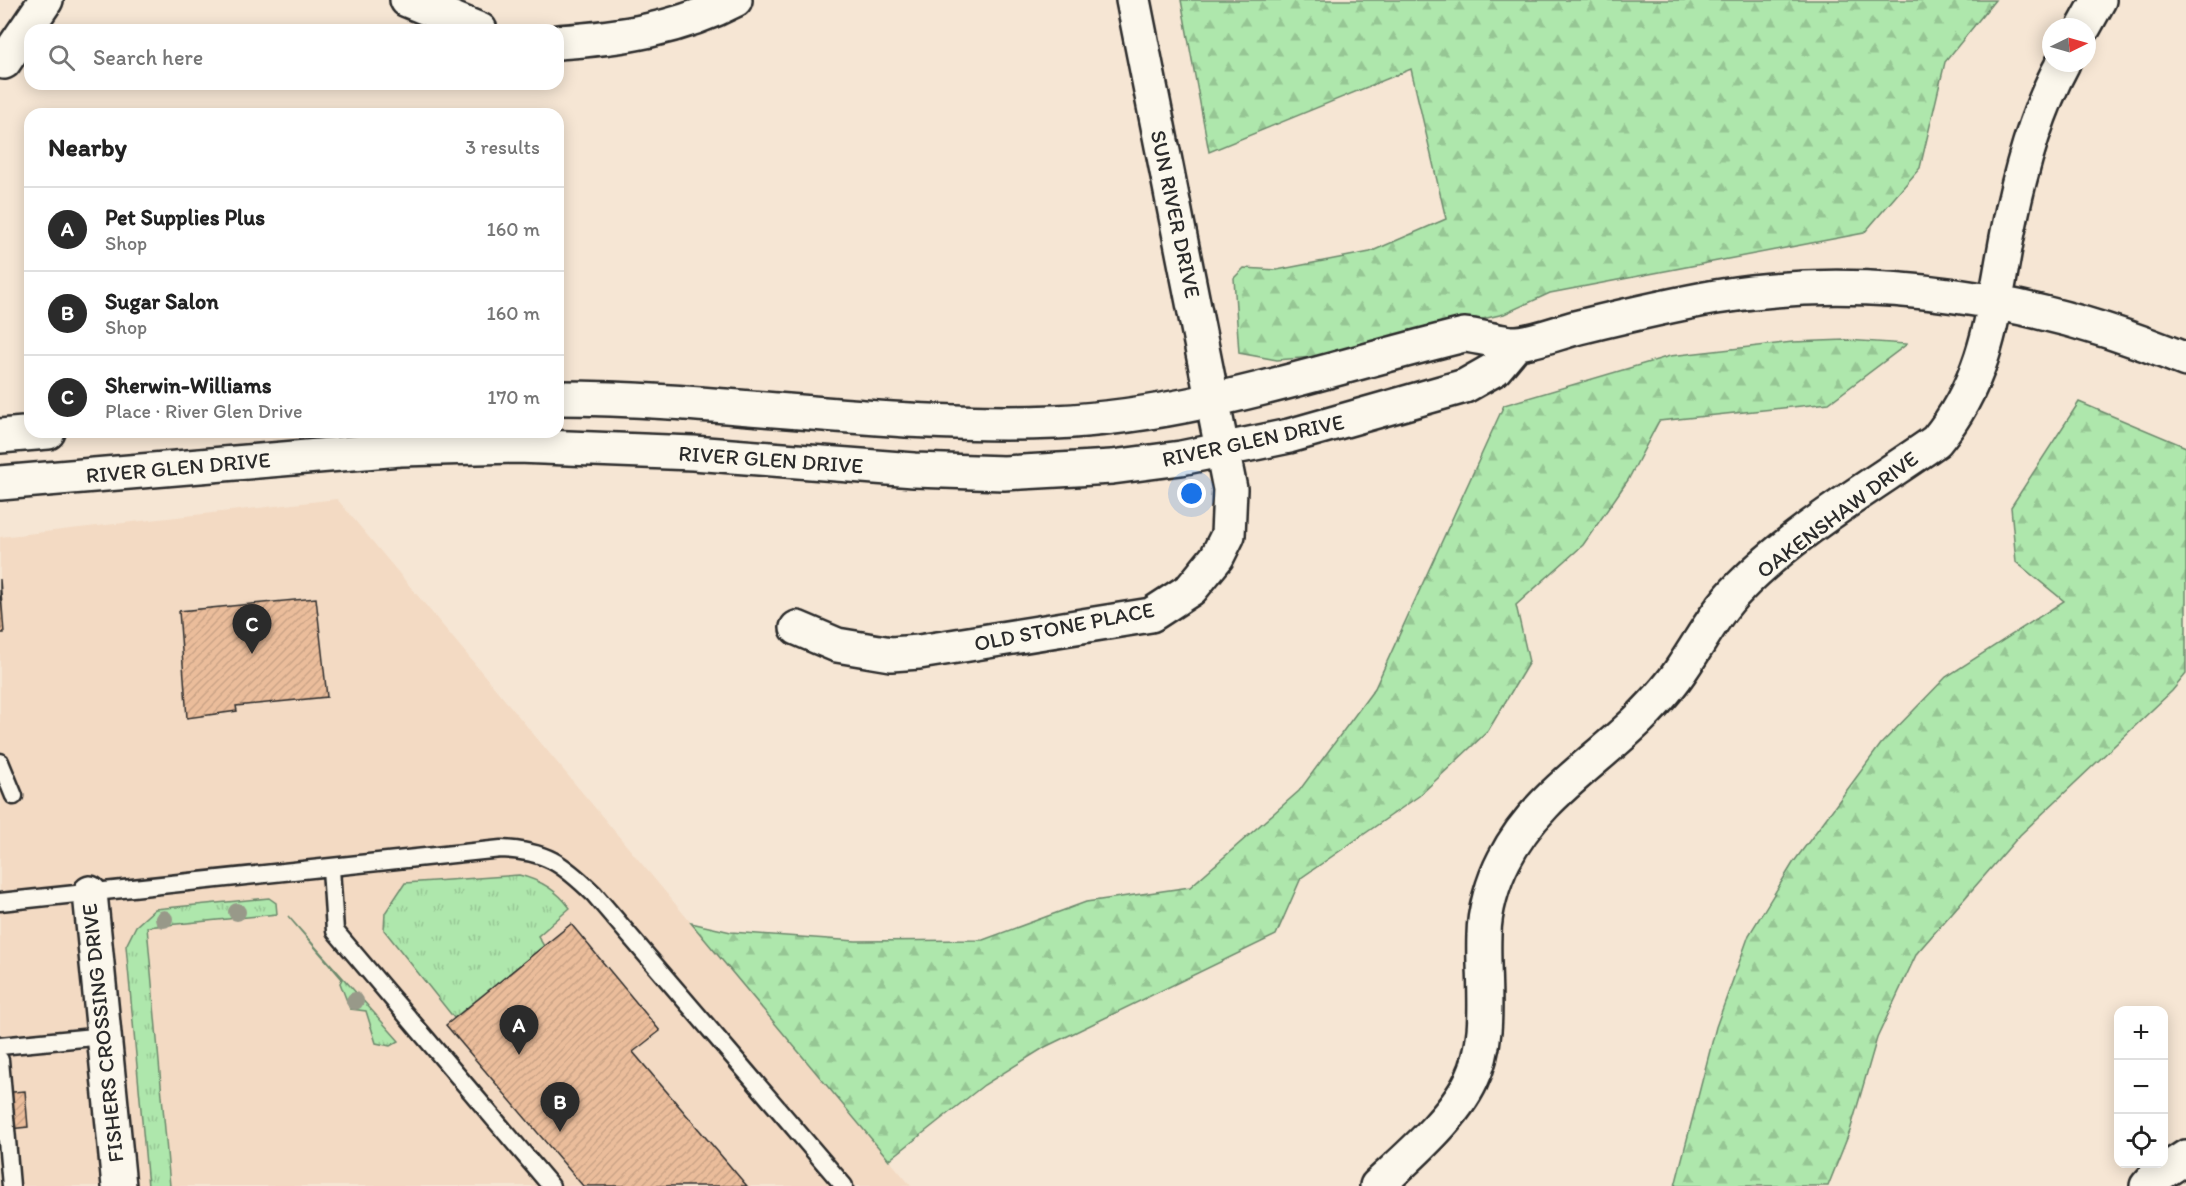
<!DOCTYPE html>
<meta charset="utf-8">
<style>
body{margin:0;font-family:Itim,sans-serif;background:#f2f2f2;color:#222}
.controls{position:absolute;right:18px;bottom:18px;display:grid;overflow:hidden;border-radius:12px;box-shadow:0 3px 15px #0003}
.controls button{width:54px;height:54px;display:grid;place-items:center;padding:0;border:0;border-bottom:2px solid #e0e0e0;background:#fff;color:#222;font:30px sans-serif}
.compass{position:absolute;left:2042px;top:18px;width:54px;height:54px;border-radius:50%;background:#fff;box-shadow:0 3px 15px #0003;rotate:85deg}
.you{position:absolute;left:1192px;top:494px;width:21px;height:21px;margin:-15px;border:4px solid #fff;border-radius:50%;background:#1a73e8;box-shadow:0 0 0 9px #1a73e833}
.badge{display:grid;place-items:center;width:39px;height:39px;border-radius:50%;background:#2b2b2b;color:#fff;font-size:20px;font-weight:700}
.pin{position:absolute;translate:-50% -50px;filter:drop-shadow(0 2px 3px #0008)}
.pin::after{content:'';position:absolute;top:32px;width:21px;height:18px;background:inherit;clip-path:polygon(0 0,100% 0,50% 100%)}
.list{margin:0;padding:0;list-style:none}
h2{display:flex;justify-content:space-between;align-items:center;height:78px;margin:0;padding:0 24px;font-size:26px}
h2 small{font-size:20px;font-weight:400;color:#767676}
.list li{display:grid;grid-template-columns:39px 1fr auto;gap:18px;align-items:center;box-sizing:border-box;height:84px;padding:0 24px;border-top:2px solid #e0e0e0}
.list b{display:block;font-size:22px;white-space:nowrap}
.list p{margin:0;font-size:20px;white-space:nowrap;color:#767676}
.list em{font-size:20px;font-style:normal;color:#767676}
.icon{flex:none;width:33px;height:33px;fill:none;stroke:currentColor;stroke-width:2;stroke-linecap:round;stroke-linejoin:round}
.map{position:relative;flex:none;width:2186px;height:1186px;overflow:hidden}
.search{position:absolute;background:#fff;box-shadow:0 3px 15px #0003;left:24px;top:24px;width:540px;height:66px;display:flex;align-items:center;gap:15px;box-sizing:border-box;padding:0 21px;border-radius:18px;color:#767676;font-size:22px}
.panel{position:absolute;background:#fff;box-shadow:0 3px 15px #0003;left:24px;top:108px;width:540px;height:330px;border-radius:18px}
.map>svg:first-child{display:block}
.built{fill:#f3dac3}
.grass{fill:url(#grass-tufts);stroke:#6c896c;stroke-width:1.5}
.forest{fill:url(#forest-firs);stroke:#6c896c;stroke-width:1.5}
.building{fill:url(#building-hatch);stroke:#2b2b2b;stroke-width:1.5}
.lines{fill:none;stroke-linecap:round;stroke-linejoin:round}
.service-casing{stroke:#2b2b2b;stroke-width:21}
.minor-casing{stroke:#2b2b2b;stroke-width:38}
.service{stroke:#fbf7ec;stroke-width:16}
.minor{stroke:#fbf7ec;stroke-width:33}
.tree{fill:#989989}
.labels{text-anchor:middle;stroke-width:5;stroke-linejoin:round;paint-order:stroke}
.street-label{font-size:22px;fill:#2b2b2b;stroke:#fbf7ec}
</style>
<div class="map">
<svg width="2186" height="1186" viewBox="0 0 2186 1186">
<defs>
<pattern id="grass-tufts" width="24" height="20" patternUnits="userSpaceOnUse" patternTransform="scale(1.5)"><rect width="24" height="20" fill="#aee7ac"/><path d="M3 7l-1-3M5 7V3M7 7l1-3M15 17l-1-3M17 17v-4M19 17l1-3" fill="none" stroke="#96c694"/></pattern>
<pattern id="forest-firs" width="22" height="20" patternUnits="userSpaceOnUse" patternTransform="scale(1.5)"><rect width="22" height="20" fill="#aee7ac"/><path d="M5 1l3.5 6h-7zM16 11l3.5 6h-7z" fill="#96c694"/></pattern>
<pattern id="building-hatch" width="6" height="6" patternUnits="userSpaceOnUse" patternTransform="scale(1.5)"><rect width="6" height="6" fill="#ebbd9b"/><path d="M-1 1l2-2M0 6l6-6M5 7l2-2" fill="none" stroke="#caa386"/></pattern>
</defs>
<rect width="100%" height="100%" fill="#f6e6d4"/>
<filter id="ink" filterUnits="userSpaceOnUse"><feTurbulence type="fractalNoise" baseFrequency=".0167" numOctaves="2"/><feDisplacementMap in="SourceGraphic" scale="12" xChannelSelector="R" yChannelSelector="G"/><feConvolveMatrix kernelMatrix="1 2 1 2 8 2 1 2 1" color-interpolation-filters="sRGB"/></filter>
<g filter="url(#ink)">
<!-- built -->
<path class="built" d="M337 499 911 1186H0V537Z"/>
<!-- grass -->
<path class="grass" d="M519 875C540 880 557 890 570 908L538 936 544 946 454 1018 384 930 385 913 405 883Z
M269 898 276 903 277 914 147 927 170 1186H148L126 946 136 926 155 909Z
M288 916 399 1041 390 1046 376 1043 366 1011 350 1009 340 983 342 979Z"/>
<!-- forest -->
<path class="forest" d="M1181 0H1995L1945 62 1920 168 1864 233 1550 293 1504 314 1325 356 1277 360 1239 353 1234 278 1244 268 1277 270 1370 252 1446 219 1411 69 1209 152Z
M1846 340 1907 344 1829 403 1659 421 1628 480 1583 545 1516 605 1529 662 1488 731 1419 796 1301 878 1276 935 1045 1047 984 1085 889 1160 691 923 731 932 856 941 983 940 1086 902 1190 887 1299 791 1375 688 1504 405 1670 356 1793 342Z
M2079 402 2186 447V674L2172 691 2020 835 1917 953 1877 1038 1850 1131 1828 1186H1675L1716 1027 1749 935 1793 863 1881 744 1946 677 2064 601 2016 562 2011 507Z"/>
<!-- building -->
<path class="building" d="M0 579 4 633H0Z
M316 598 327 697 236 706 237 711 187 718 179 611Z
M571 924 660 1031 633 1052 747 1186H583L446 1025Z
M25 1091 28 1127 0 1130V1093Z"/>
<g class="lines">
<defs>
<path id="service" d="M0 762 14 796
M331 868 335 931 551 1186
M0 902 501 849C546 851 562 863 594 894L844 1186
M0 1046 104 1036
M0 1060 11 1186"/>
<path id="minor" d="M407 0 480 30
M2084 27 2099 0
M558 42C619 38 680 29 735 0
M4 62 46 0
M558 398C724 398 889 429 1055 422 1196 416 1328 368 1464 335 1479 336 1506 344 1517 343 1538 341 1559 332 1579 327 1624 316 1670 305 1716 297 1873 271 2040 299 2186 360
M0 436 48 432
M0 483 400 449 518 446 693 453 914 470 1004 473 1112 467 1181 458 1289 436 1465 386 1495 369 1516 344
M797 628 837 645 891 654 919 652 1151 615 1191 589 1217 557 1228 535 1230 489 1133 0
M90 893 119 1186
M1377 1186C1408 1157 1453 1119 1471 1081 1493 1036 1482 983 1484 935 1484 912 1493 881 1504 860 1535 799 1591 766 1639 719 1655 703 1671 686 1683 667 1702 639 1716 611 1740 587 1796 530 1870 487 1936 441 1989 377 1993 310 2008 232 2019 175 2035 114 2063 63
M2147 1186 2154 1178 2186 1157"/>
</defs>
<!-- service casing -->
<use href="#service" class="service-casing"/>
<!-- minor casing -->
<use href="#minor" class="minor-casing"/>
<!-- service -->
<use href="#service" class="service"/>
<!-- minor -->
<use href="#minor" class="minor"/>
</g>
<!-- trees -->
<g class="tree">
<circle cx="237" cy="912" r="9"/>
<circle cx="164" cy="919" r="9"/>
<circle cx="355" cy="1001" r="9"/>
</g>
</g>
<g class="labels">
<!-- street labels -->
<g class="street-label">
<text transform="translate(1176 214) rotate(78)" y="8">SUN RIVER DRIVE</text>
<text transform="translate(1253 440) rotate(-12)" y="8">RIVER GLEN DRIVE</text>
<text transform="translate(771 459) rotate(4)" y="8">RIVER GLEN DRIVE</text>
<text transform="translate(178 467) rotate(-5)" y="8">RIVER GLEN DRIVE</text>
<text transform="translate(1837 514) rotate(-37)" y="8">OAKENSHAW DRIVE</text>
<text transform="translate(1064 626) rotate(-11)" y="8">OLD STONE PLACE</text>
<text transform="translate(102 1033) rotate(-96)" y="8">FISHERS CROSSING DRIVE</text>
</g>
</g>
</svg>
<div class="controls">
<button>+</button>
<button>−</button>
<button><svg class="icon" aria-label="locate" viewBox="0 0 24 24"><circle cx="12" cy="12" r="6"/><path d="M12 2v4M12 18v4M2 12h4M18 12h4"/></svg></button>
</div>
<svg class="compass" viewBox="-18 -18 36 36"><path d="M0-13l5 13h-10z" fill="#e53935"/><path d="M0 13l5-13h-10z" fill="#767676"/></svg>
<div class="you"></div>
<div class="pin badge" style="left:519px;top:1055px">A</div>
<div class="pin badge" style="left:560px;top:1132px">B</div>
<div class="pin badge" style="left:252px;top:654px">C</div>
<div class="search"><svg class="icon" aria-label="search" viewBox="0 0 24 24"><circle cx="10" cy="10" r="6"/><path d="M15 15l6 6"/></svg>Search here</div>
<section class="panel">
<h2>Nearby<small>3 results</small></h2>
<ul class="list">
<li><span class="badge">A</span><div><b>Pet Supplies Plus</b><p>Shop</p></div><em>160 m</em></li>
<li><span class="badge">B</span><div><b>Sugar Salon</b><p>Shop</p></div><em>160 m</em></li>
<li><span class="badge">C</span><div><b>Sherwin-Williams</b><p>Place · River Glen Drive</p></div><em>170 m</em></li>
</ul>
</section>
</div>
